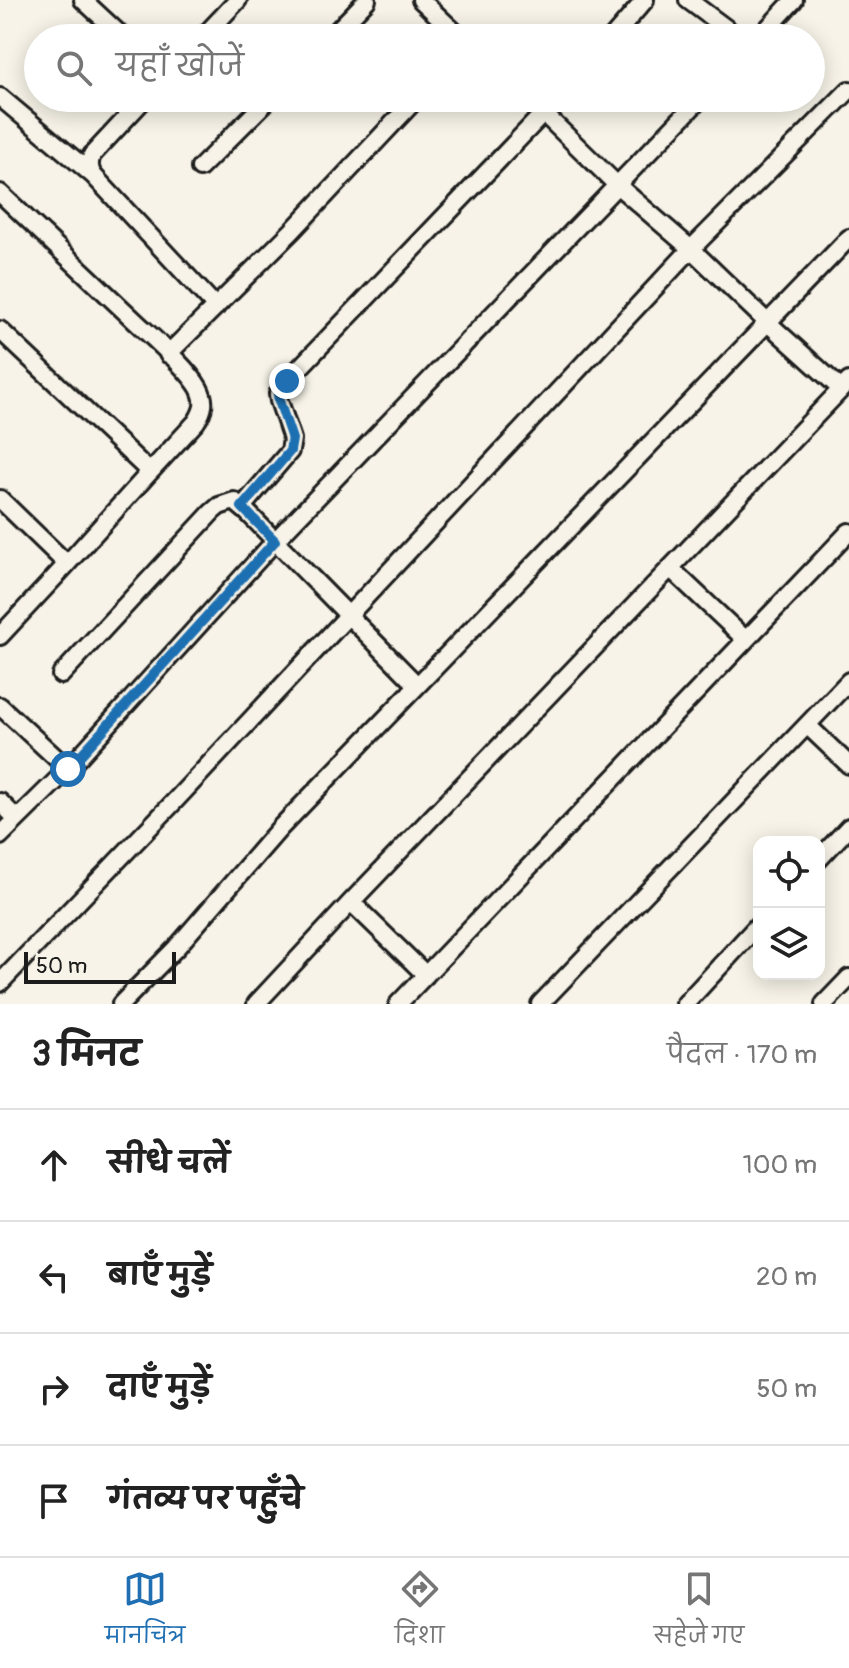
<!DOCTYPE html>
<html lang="hi">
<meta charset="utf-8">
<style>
body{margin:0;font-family:Pangolin,"Playpen Sans Deva",sans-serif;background:#f6f6f6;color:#222}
.controls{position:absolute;right:24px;bottom:24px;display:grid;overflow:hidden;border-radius:16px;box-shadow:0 4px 20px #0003}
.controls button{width:72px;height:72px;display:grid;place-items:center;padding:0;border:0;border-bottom:2px solid #e0e0e0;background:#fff;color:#222;font:40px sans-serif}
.scale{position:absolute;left:24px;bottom:20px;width:152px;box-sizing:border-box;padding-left:8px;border:4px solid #1c1c1c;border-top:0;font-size:22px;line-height:28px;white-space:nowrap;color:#1c1c1c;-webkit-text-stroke:6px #f7f3e8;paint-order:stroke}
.stop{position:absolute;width:24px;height:24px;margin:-18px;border:6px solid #1f6fb2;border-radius:50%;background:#fff}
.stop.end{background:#1f6fb2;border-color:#fff;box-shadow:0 2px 8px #0008}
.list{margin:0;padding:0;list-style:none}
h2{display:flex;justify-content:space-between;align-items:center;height:104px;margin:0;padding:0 32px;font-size:34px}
h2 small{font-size:26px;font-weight:400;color:#767676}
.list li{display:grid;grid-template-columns:52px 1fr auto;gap:24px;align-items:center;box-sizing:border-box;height:112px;padding:0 32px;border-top:2px solid #e0e0e0}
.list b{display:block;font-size:30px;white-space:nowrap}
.list em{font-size:26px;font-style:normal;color:#767676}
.icon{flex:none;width:44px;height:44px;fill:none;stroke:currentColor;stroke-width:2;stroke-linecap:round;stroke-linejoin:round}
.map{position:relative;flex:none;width:849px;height:1004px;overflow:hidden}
.search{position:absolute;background:#fff;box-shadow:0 4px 20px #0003;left:24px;right:24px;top:24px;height:88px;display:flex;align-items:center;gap:20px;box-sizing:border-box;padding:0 28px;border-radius:44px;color:#767676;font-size:30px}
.sheet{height:552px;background:#fff}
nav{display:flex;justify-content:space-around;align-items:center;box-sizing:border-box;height:112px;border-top:2px solid #e0e0e0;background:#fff;font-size:22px;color:#767676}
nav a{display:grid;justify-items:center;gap:4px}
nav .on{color:#1f6fb2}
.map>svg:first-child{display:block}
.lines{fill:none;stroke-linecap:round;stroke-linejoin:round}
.street-casing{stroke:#1c1c1c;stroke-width:22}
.street{stroke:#f7f3e8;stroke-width:16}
.route{stroke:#1f6fb2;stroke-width:10}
</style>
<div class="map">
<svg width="849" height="1004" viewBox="0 0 849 1004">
<rect width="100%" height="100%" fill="#f7f3e8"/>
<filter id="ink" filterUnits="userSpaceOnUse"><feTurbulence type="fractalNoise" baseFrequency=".0125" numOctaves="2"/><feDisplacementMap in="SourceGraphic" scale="16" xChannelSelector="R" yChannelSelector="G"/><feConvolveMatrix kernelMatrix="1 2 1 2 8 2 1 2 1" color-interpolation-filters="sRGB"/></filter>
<g filter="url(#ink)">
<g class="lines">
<defs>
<path id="street" d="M83 0 124 38
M421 0 461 38
M688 0 739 38
M202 38 238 0
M330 38 367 0
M612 38 645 0
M759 38 794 0
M0 97 93 175
M145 98 92 155C89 163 89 168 93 175L216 307
M528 98 617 185 691 249 768 323 841 389
M200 168 270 98
M0 193C45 236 90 278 135 321 152 337 188 368 199 388 206 401 204 410 196 422L150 472
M0 330 150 472 67 564
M168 354 292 231 417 98
M0 499 67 564 0 636
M242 507 290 451 292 439 279 401 278 394 287 381 558 98
M670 568 745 639
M61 675 212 512 219 506 234 501 247 512 417 685
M0 706 68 769 0 836
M807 725 849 765
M68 769 275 541 701 98
M0 802 17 819
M819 859 849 827
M351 902 426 975
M0 983 171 805 691 249 849 90
M121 1004 176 948 280 828 849 238
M256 1004 351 902 849 381
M398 1004 849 532
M540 1004 849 681
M685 1004 759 924
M824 1004 849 978"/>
</defs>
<!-- street casing -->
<use href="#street" class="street-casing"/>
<!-- street -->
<use href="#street" class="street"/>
</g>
</g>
<g class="lines" filter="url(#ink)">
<!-- route -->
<path class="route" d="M68 769 275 541 242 507 290 451 292 439 279 401 278 394 287 381"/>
</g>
</svg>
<div class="controls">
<button><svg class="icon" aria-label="locate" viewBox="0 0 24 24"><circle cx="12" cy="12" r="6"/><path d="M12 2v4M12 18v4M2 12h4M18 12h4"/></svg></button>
<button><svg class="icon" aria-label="layers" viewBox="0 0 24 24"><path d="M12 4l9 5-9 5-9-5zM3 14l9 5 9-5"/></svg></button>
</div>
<div class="scale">50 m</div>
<div class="stop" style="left:68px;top:769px"></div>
<div class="stop end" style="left:287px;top:381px"></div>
<div class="search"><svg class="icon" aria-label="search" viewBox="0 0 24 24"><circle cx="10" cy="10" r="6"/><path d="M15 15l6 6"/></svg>यहाँ खोजें</div>
</div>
<section class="sheet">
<h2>3 मिनट<small>पैदल · 170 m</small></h2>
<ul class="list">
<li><svg class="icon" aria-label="ahead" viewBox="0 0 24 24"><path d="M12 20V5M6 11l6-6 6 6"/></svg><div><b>सीधे चलें</b></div><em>100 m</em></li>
<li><svg class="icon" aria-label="left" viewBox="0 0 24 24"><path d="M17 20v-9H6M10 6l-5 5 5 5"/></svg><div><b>बाएँ मुड़ें</b></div><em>20 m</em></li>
<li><svg class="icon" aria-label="right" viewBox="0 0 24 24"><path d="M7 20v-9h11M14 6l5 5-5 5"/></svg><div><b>दाएँ मुड़ें</b></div><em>50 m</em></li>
<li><svg class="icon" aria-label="arrive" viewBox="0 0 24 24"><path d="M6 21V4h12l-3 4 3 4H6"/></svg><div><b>गंतव्य पर पहुँचे</b></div></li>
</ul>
</section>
<nav>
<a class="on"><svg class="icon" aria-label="map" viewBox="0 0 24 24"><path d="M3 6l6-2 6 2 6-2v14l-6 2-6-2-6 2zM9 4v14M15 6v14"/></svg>मानचित्र</a>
<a><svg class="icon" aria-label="directions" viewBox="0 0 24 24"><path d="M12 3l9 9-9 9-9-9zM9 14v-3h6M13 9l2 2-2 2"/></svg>दिशा</a>
<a><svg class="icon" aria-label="saved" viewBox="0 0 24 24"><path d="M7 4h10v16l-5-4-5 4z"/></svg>सहेजे गए</a>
</nav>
